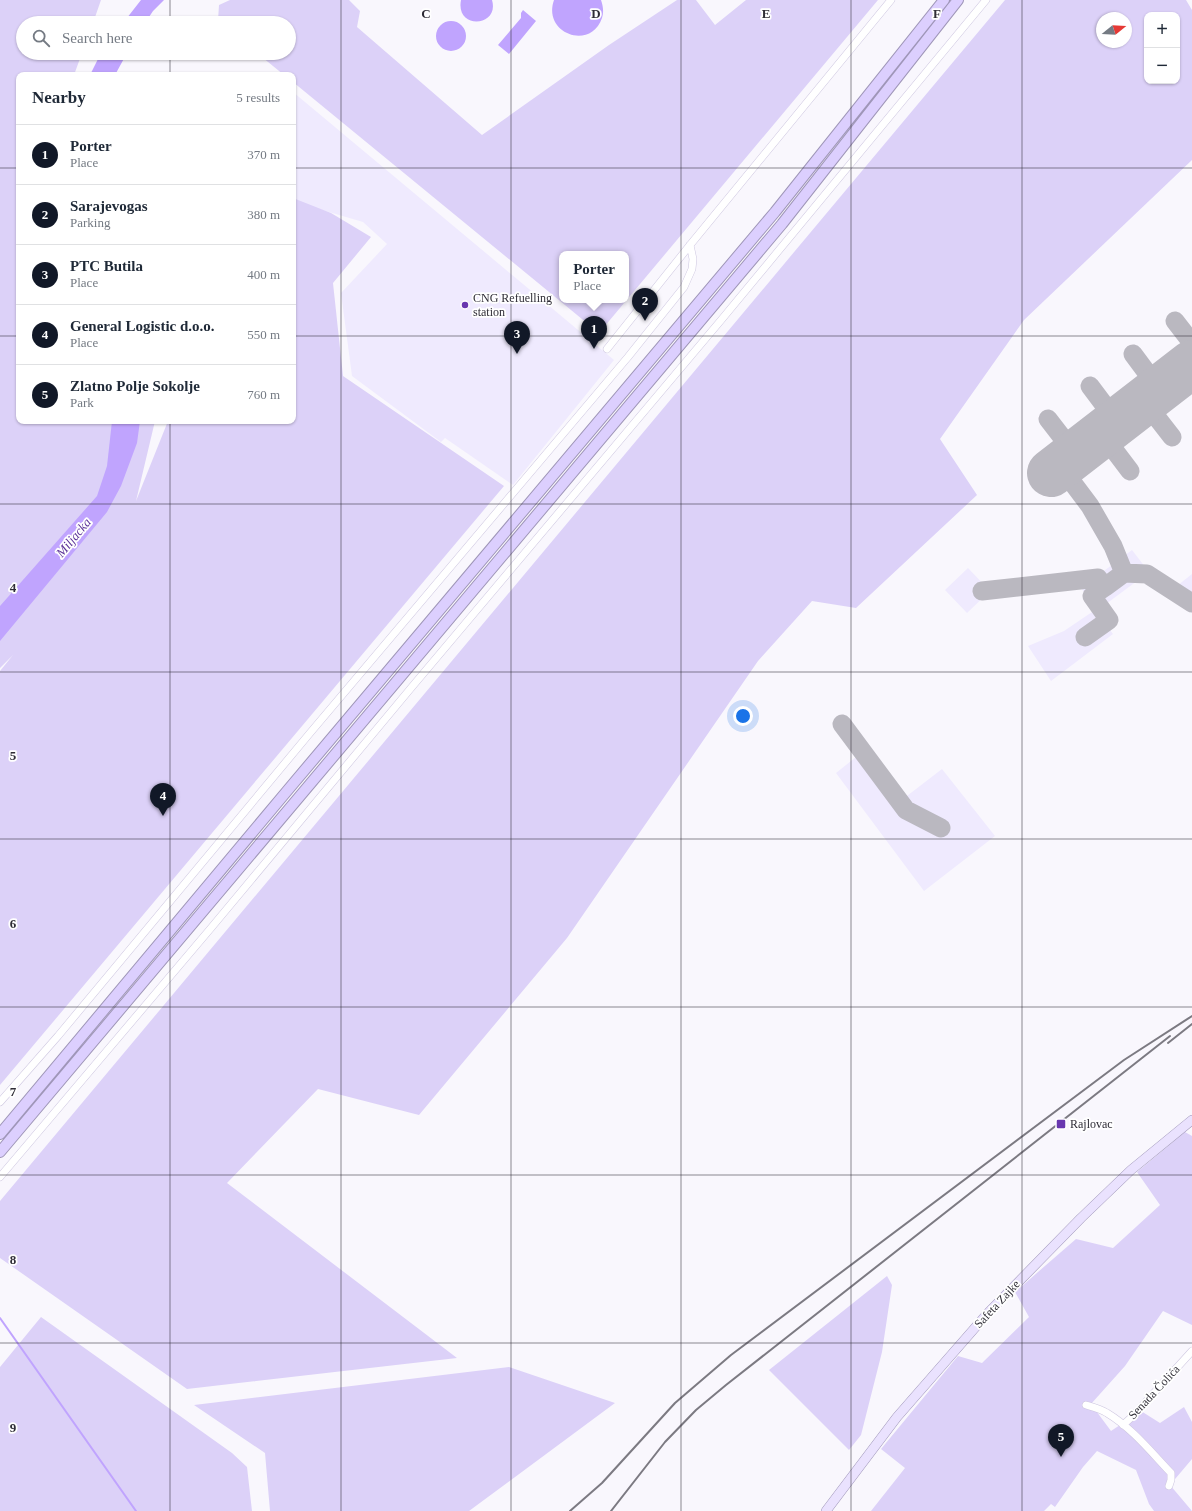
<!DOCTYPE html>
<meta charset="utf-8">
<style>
body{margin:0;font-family:"Times New Roman",serif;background:#f6f6f7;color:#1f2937}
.controls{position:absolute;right:12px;top:12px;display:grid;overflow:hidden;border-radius:8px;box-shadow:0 1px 3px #0004}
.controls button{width:36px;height:36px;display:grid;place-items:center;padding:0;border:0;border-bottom:1px solid #e0e1e3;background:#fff;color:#1f2937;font:20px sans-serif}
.compass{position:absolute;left:1096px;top:12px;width:36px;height:36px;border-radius:50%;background:#fff;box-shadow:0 1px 3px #0004;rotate:72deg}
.you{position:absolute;left:743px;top:716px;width:14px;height:14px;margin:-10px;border:3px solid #fff;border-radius:50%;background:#1a73e8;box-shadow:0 0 0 6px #1a73e833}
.badge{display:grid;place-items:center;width:26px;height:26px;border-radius:50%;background:#111827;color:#fff;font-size:13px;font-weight:700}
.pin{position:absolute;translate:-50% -33px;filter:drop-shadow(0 1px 2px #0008)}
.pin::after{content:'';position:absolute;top:21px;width:14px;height:12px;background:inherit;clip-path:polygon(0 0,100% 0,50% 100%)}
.popup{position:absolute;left:559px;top:251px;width:70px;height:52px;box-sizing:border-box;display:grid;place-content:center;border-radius:8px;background:#fff;filter:drop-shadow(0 1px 3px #0005);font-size:13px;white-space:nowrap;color:#747a83}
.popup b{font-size:15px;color:#1f2937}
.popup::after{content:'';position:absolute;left:50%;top:100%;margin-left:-8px;border:8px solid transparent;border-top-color:#fff}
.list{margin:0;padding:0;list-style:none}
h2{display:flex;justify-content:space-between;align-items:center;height:52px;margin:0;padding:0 16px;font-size:17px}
h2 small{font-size:13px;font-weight:400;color:#747a83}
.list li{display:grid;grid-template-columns:26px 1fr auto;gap:12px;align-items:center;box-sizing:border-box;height:60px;padding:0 16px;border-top:1px solid #e0e1e3}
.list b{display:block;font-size:15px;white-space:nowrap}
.list p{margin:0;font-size:13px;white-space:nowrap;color:#747a83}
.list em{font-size:13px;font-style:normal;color:#747a83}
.icon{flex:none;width:22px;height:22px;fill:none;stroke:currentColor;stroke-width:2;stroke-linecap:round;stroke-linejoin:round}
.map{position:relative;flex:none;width:1192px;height:1511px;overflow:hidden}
.search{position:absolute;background:#fff;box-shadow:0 1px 3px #0004;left:16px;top:16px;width:280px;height:44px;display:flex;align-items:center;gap:10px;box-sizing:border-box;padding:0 14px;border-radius:22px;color:#747a83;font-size:15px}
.panel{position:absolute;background:#fff;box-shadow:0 1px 3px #0004;left:16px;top:72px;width:280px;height:352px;border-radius:8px}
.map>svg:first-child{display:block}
.built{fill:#efeafe}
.green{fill:#dcd1f8;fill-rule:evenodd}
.water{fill:#c0a4fe}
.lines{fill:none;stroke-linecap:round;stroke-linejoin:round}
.stream{stroke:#c0a4fe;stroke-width:2}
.taxiway{stroke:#bab8c0;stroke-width:19}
.runway{stroke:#bab8c0;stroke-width:48}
.minor-casing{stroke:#cec7e0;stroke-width:8}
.major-casing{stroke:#9f96b8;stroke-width:10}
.highway-casing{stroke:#9f96b8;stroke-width:12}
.minor{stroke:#fff;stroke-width:7}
.major{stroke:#eae2fe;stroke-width:9}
.highway{stroke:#dccffe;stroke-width:10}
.rail{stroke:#7c7a82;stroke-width:2}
.grid{fill:none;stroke:#2f2d36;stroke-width:1;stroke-opacity:0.55}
.poi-dot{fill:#6938af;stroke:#fff;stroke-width:1.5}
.labels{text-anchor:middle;stroke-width:3.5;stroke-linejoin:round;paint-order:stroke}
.poi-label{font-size:12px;fill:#2f2d36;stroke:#fff;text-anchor:start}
.street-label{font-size:12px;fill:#2f2d36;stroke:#fff}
.water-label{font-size:13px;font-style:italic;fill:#5b3298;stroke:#fff}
.grid-label{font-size:13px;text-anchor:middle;font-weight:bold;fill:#2f2d36;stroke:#fff;stroke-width:3.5;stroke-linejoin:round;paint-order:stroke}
</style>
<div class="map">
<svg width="1192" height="1511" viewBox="0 0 1192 1511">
<rect width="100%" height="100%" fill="#f9f7fd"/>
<!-- built -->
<path class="built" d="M293 92 614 360 513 485 445 438 441 442 352 376 341 293 387 244 363 222 295 202 293 196Z
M1132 550 1149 572 1098 610 1081 588Z
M968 568 990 591 967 613 945 590Z
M1192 574V613L1173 589Z
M1095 610 1113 634 1051 681 1028 646 1064 631Z
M866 749 903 799 942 769 995 836 924 891 836 773Z"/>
<!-- green -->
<path class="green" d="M0 0H101L93 23H23V53H82L74 75H19V421H155L136 501 168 421H293V198L331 213 371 237 333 283 343 376 504 486 0 1085V671L13 655 0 668Z
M230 0H349L360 11 357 27 482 135 609 45 677 0H696L715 25 746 0H878L599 333 293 82V75H284L257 53H289V23H220L218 21 219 5ZM562 254H626V300H562Z
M1005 0H1186L1192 10V160L1024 320 940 439 977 495 856 608 812 601 758 661 567 938 419 1115 318 1089 227 1183 457 1358 187 1389 0 1258V1201ZM1147 15H1177V81H1147ZM1102 18H1126V42H1102Z
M1185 1132 1192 1136V1325L1163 1311 1125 1366 1091 1404 1111 1431 1141 1411 1160 1423 1184 1407 1192 1422V1459L1170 1485 1192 1511H1154L1149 1504 1136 1470 1097 1451 1083 1467 1055 1507 1051 1504 1044 1511H871L905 1468 881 1449 958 1356 982 1363 1029 1317 1015 1292 1076 1239 1113 1248 1160 1205 1137 1172Z
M887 1276 892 1285 882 1352 861 1435 849 1450 769 1370Z
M41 1317 232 1453 247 1467 252 1511H0V1367Z
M509 1367 615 1403 469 1511H270L265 1453 194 1405Z"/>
<!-- water -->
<path class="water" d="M141 0H164L153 11 145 23H123Z
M461 0H492C500 27 455 30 461 0Z
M554 0H601C603 6 604 12 602 18 591 51 542 34 554 0Z
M523 10 536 21 509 54 498 45 521 18V13Z
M436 36a15 15 0 1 1 30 0a15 15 0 1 1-30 0Z
M101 53H127L115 75H90Z
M112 421H140L137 443 121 486 107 512 0 641V606L97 496 107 466Z"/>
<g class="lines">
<!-- stream -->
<path class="stream" d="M0 1318 136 1511"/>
<!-- taxiway -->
<path class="taxiway" d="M1175 321 1192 343
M1133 354 1159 389
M1187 368 1192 375
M1090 386 1117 422
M1144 401 1172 437
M1048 419 1075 454
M1102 434 1130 471
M1124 573 1147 574 1192 603
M982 591 1098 578 1105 587 1124 573 1113 546 1090 506 1060 466
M1085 637 1109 620 1092 596 1105 587
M842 724 906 810 941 828"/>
<!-- runway -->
<path class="runway" d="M1051 473 1192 364"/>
<defs>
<path id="minor" d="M607 349 690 245 891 0
M0 1102 58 1036 310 733 628 357 684 287 692 269 693 259 690 245
M0 1177 211 928 411 688 722 319 986 0
M1086 1405C1093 1407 1101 1409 1107 1413 1132 1428 1151 1452 1171 1473V1480L1169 1486
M1123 1425 1134 1415 1192 1351"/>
<path id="major" d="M826 1511 897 1417 987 1314 1081 1218 1131 1170 1192 1120"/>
<path id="highway" d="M0 1134 287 791 775 212 944 0
M0 1152 782 224 958 0"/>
</defs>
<!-- minor casing -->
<use href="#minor" class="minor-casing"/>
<!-- major casing -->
<use href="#major" class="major-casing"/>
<!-- highway casing -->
<use href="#highway" class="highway-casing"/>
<!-- minor -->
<use href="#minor" class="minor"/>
<!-- major -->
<use href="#major" class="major"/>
<!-- highway -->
<use href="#highway" class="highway"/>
<!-- rail -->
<path class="rail" d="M1168 1043 1192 1024
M570 1511 602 1483 675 1403 731 1355 1124 1060 1192 1016
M611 1511 665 1442 696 1410 726 1385 1170 1036"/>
</g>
<!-- grid -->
<path class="grid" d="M170 0V23M341 0V1511M511 0V1511M681 0V1511M851 0V1511M1022 0V1511M170 53V75M0 168H19M293 168H1192M0 336H19M293 336H1192M170 421V1511M0 504H1192M0 672H1192M0 839H1192M0 1007H1192M0 1175H1192M0 1343H1192"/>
<!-- markers -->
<g class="poi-dot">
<circle cx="465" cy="305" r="4"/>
<rect x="1056" y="1119" width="10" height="10" rx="2"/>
</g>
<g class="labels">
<!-- poi labels -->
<g class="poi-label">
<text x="473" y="302">CNG Refuelling<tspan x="473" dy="14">station</tspan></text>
<text x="1070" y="1128">Rajlovac</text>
</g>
<!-- street labels -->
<g class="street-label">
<text transform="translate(997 1304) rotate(-47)" y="4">Safeta Zajke</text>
<text transform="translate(1154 1392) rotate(-47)" y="4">Senada Čolića</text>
</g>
<!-- water labels -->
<g class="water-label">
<text transform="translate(73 537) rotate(-50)" y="5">Miljacka</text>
</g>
</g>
<g class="grid-label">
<text x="426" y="18">C</text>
<text x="596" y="18">D</text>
<text x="766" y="18">E</text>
<text x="937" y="18">F</text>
<text x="13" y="592">4</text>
<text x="13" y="760">5</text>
<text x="13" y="928">6</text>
<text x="13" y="1096">7</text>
<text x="13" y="1264">8</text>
<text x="13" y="1432">9</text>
</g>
</svg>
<div class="controls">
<button>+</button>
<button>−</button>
</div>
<svg class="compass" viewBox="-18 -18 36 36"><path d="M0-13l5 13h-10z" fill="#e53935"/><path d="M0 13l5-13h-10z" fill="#747a83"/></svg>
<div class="you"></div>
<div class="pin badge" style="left:594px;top:349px">1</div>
<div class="popup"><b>Porter</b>Place</div>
<div class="pin badge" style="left:645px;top:321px">2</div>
<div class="pin badge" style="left:517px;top:354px">3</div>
<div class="pin badge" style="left:163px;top:816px">4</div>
<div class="pin badge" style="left:1061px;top:1457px">5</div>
<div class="search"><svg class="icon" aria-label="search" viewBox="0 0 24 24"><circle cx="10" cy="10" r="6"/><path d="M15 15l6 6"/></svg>Search here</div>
<section class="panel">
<h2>Nearby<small>5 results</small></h2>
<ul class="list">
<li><span class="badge">1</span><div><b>Porter</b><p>Place</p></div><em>370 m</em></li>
<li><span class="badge">2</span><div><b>Sarajevogas</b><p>Parking</p></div><em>380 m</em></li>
<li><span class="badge">3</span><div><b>PTC Butila</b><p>Place</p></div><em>400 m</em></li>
<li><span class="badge">4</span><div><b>General Logistic d.o.o.</b><p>Place</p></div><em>550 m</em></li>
<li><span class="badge">5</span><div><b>Zlatno Polje Sokolje</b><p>Park</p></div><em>760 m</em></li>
</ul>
</section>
</div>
